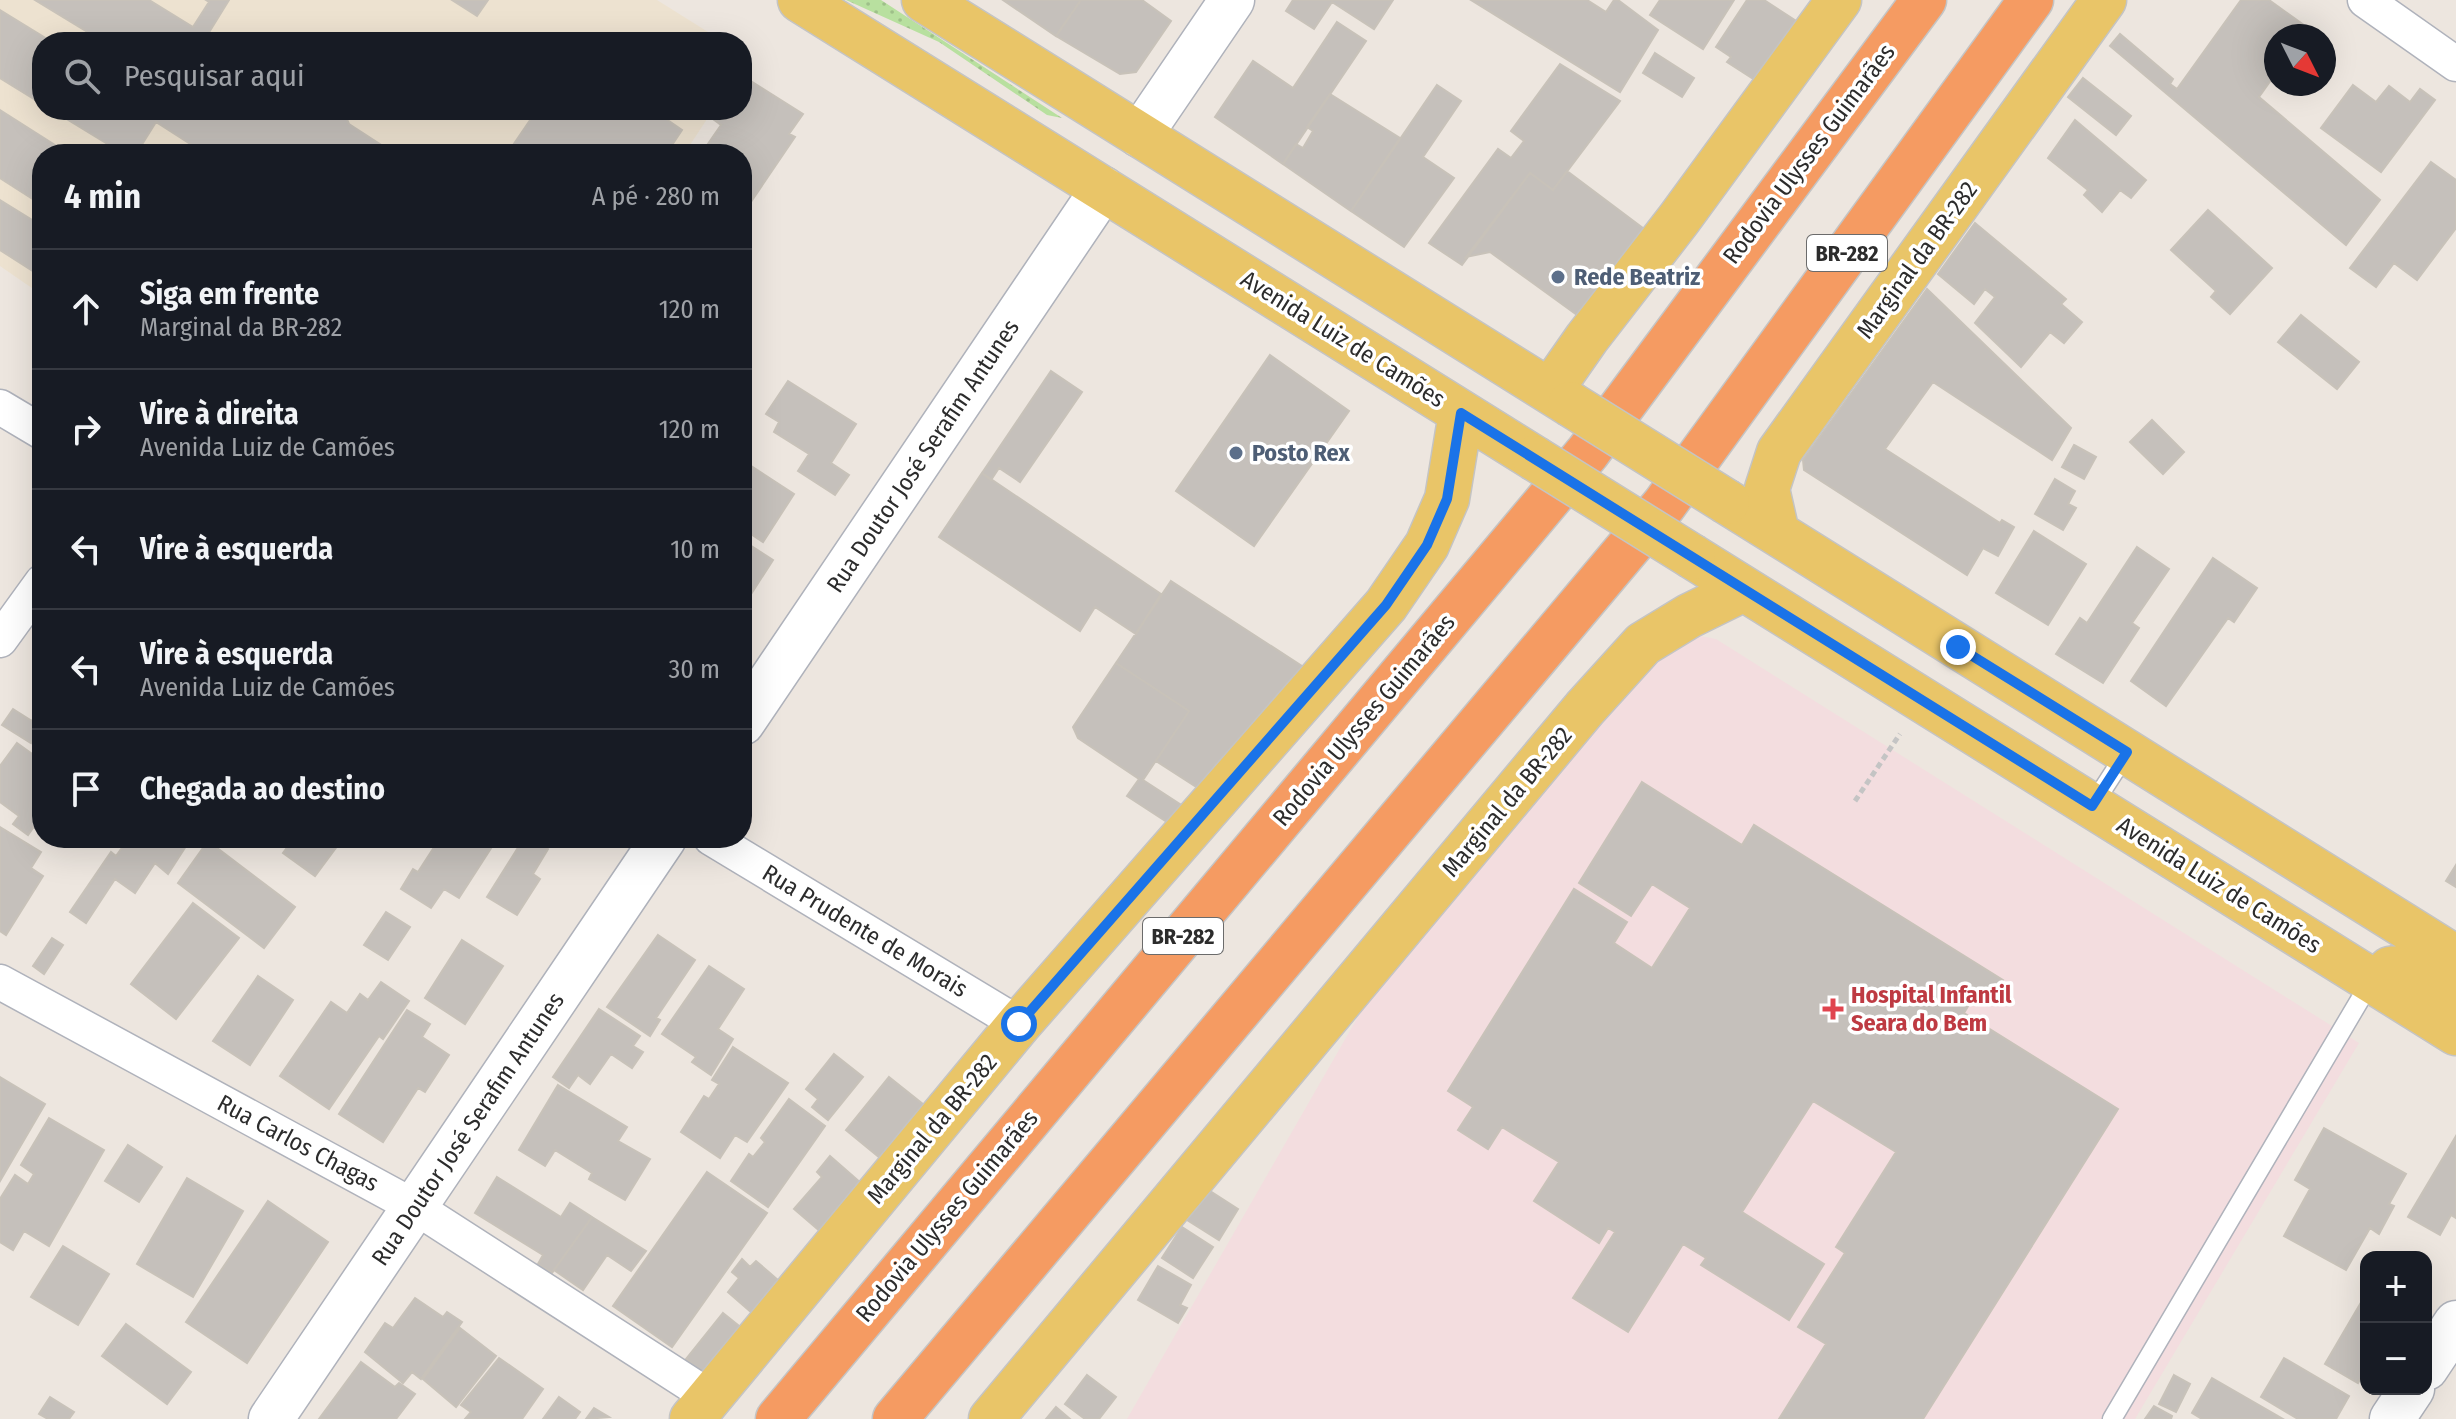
<!DOCTYPE html>
<html lang="pt">
<meta charset="utf-8">
<style>
body{margin:0;font-family:"Fira Sans Condensed",sans-serif;background:#242831;color:#f1f3f6}
.controls{position:absolute;right:24px;bottom:24px;display:grid;overflow:hidden;border-radius:16px;box-shadow:0 8px 32px #0002}
.controls button{width:72px;height:72px;display:grid;place-items:center;padding:0;border:0;border-bottom:2px solid #363941;background:#171b24;color:#f1f3f6;font:40px sans-serif}
.compass{position:absolute;left:2264px;top:24px;width:72px;height:72px;border-radius:50%;background:#171b24;box-shadow:0 8px 32px #0002;rotate:132deg}
.stop{position:absolute;width:24px;height:24px;margin:-18px;border:6px solid #1a73e8;border-radius:50%;background:#fff}
.stop.end{background:#1a73e8;border-color:#fff;box-shadow:0 2px 8px #0008}
.list{margin:0;padding:0;list-style:none}
h2{display:flex;justify-content:space-between;align-items:center;height:104px;margin:0;padding:0 32px;font-size:34px}
h2 small{font-size:26px;font-weight:400;color:#9ea1a6}
.list li{display:grid;grid-template-columns:52px 1fr auto;gap:24px;align-items:center;box-sizing:border-box;height:120px;padding:0 32px;border-top:2px solid #363941}
.list b{display:block;font-size:30px;white-space:nowrap}
.list p{margin:0;font-size:26px;white-space:nowrap;color:#9ea1a6}
.list em{font-size:26px;font-style:normal;color:#9ea1a6}
.icon{flex:none;width:44px;height:44px;fill:none;stroke:currentColor;stroke-width:2;stroke-linecap:round;stroke-linejoin:round}
.map{position:relative;flex:none;width:2456px;height:1419px;overflow:hidden}
.search{position:absolute;background:#171b24;box-shadow:0 8px 32px #0002;left:32px;top:32px;width:720px;height:88px;display:flex;align-items:center;gap:20px;box-sizing:border-box;padding:0 28px;border-radius:32px;color:#9ea1a6;font-size:30px}
.panel{position:absolute;background:#171b24;box-shadow:0 8px 32px #0002;left:32px;top:144px;width:720px;height:704px;border-radius:32px}
.map>svg:first-child{display:block}
.education{fill:#ede2d0}
.medical{fill:#f3dddf}
.grass{fill:url(#grass-dots)}
.building{fill:#c5c0bb;stroke:#c8c2b9;stroke-width:2}
.lines{fill:none;stroke-linecap:round;stroke-linejoin:round}
.lane-casing{stroke:#afb2bb;stroke-width:21}
.street-casing{stroke:#afb2bb;stroke-width:37}
.secondary-casing{stroke:#afb2bb;stroke-width:47}
.primary-casing{stroke:#c4c4c4;stroke-width:47}
.highway-casing{stroke:#c4c4c4;stroke-width:47}
.path{stroke:#c4c4c4;stroke-width:5;stroke-dasharray:6 4;stroke-linecap:butt}
.lane{stroke:#fff;stroke-width:18}
.street{stroke:#fff;stroke-width:34}
.secondary{stroke:#fff;stroke-width:44}
.primary{stroke:#e9c568;stroke-width:44}
.highway{stroke:#f59b62;stroke-width:44}
.primary-bridge-casing{stroke:#c4c4c4;stroke-width:47;stroke-linecap:butt}
.primary-bridge{stroke:#e9c568;stroke-width:44}
.route{stroke:#1a73e8;stroke-width:10}
.service-dot{fill:#5c6f8a;stroke:#fff;stroke-width:3}
.health-dot{fill:#e0444e;stroke:#fff;stroke-width:3}
.labels{text-anchor:middle;stroke-width:7;stroke-linejoin:round;paint-order:stroke}
.shield{fill:#fff;stroke:#6b6b6b;stroke-width:2}
.shield-label{font-size:22px;font-weight:bold;fill:#2c2c2c}
.street-label{font-size:24px;fill:#2c2c2c;stroke:#fff}
.service-label{font-size:24px;font-weight:bold;fill:#4e5e75;stroke:#fff;text-anchor:start}
.health-label{font-size:24px;font-weight:bold;fill:#be3a42;stroke:#fff;text-anchor:start}
</style>
<div class="map">
<svg width="2456" height="1419" viewBox="0 0 2456 1419">
<defs>
<pattern id="grass-dots" width="8" height="8" patternUnits="userSpaceOnUse" patternTransform="scale(2)"><rect width="8" height="8" fill="#b8e09f"/><path d="M2 2h.1M6 6h.1" fill="none" stroke="#9ec089" stroke-width="1.8" stroke-linecap="round"/></pattern>
</defs>
<rect width="100%" height="100%" fill="#ede6df"/>
<!-- education -->
<path class="education" d="M0 0H657L724 42H42V110H713L684 154H42V295L0 266Z"/>
<!-- medical -->
<path class="medical" d="M1689 634 1716 639 2359 1043 2135 1419H1127L1382 975 1622 681Z"/>
<!-- grass -->
<path class="grass" d="M846 0H881L1062 118 1047 115 939 42Z"/>
<!-- building -->
<path class="building" d="M35 0H149L193 27 209 2 206 0H229L208 34 221 42H104Z
M452 0H488L477 16Z
M1003 0H1081L1056 36Z
M1081 0H1142L1171 21 1136 72 1120 74 1056 36Z
M1293 0H1393L1374 29 1332 2 1314 29 1286 11Z
M1471 0H1587L1606 12 1614 0H1618L1658 30 1620 92Z
M1660 0H1734L1703 49 1650 15Z
M1747 0H1764L1804 26 1761 84 1727 62 1731 57 1716 47Z
M2241 0H2269L2308 28 2302 36H2276V73L2259 97 2380 200 2346 245 2110 46 2120 34 2173 79 2170 84 2177 89Z
M0 10 52 42H42V104L0 78Z
M1337 22 1366 41 1283 164 1215 117 1253 61 1293 88Z
M1655 53 1694 78 1682 97 1643 73Z
M1560 64 1620 101 1553 190 1530 173 1462 265 1429 243 1498 149 1511 158 1524 141 1511 131Z
M746 78 803 114 789 134 795 137 742 215V154H701L721 125 713 119 719 110H742V84Z
M2083 78 2131 116 2116 135 2068 97Z
M1437 85 1461 101 1423 157 1454 178 1404 247 1351 211Z
M2353 85 2376 102 2389 86 2410 102 2420 89 2435 100 2381 172 2321 128Z
M1330 94 1400 138 1351 211 1283 164 1296 144 1303 148 1313 131 1307 127Z
M0 110 69 154H42V205L0 178Z
M52 110H343L349 124 386 148 382 154H206L156 122 136 154H111L114 148Z
M537 110H653L682 130 666 154H507Z
M2075 120 2146 180 2131 198 2120 190 2102 212 2084 195 2088 190 2048 158Z
M2431 162 2456 180V228L2417 280 2394 263 2376 287 2350 268Z
M1567 171 1660 241 1588 323 1490 252 1466 257 1530 173 1553 190Z
M0 200 42 226V277L0 250Z
M2208 210 2272 268 2230 314 2211 297 2216 291 2171 250Z
M1975 223 2066 299 2061 304 2082 322 2064 343 2050 332 2021 367 1975 323 1995 297 1985 289 1974 304 1938 274Z
M1927 289 2071 428 2052 460 1933 382 1885 449 2000 523 2002 520 2014 527 1998 556 1983 548 1967 575 1804 470 1803 460Z
M2301 315 2359 362 2337 389 2278 342Z
M1270 355 1349 411 1254 546 1176 491Z
M1051 371 1082 392 1020 482 999 468 991 480 982 473Z
M788 381 856 424 831 463 849 475 835 495 798 471 809 454 774 432 779 422 766 414Z
M2152 420 2184 452 2163 474 2130 442Z
M2074 445 2096 457 2084 479 2062 467Z
M742 460 794 494 763 542 742 528Z
M982 473 1161 594 1136 634 1095 607 1080 631 939 537Z
M2055 479 2075 491 2068 504 2076 508 2063 530 2035 514Z
M2034 531 2086 564 2048 625 1996 593Z
M742 540 773 560 742 608Z
M2137 547 2169 569 2132 623 2139 628 2103 683 2056 654 2080 618 2087 623Z
M2213 558 2257 588 2234 622 2228 618 2166 706 2131 681Z
M1171 581 1308 670 1204 792 1156 761 1189 711 1116 663Z
M1116 663 1189 711 1143 780 1189 810 1176 828 1127 796 1139 779 1078 738 1073 727Z
M42 693V743L34 738 31 743 2 725 13 709 32 721 40 708 35 704Z
M17 743 42 761V815L28 835 13 824 19 816 0 802V766Z
M1642 782 1742 845 1754 825 2003 980 1987 1005 1974 996 1964 1013 2118 1109 1923 1419H1779L1826 1344 1798 1327 1845 1253 1836 1247 1896 1152 1813 1101 1742 1212 1824 1264 1789 1320 1701 1265 1706 1258 1683 1244 1628 1332 1573 1298 1615 1232 1608 1228 1599 1243 1534 1201 1559 1162 1502 1127 1488 1149 1458 1130 1473 1107 1448 1091 1574 889 1627 922 1614 943 1652 968 1690 908 1652 884 1631 916 1579 883Z
M0 827 41 852 31 868 43 876 6 935 0 931Z
M129 838 190 840 168 874 155 863 135 893 115 879 86 923 70 912 111 852 116 856Z
M294 838H327L338 845 315 876 283 853Z
M440 838 497 839 459 898 444 889 431 908 401 889 413 869 418 872Z
M524 838H530L548 849 533 874 540 879 517 915 487 897Z
M208 841 295 907 264 948 178 883Z
M2456 865V887L2446 881Z
M193 903 239 938 176 1019 131 984Z
M386 912 410 927 388 960 364 945Z
M658 935 695 960 656 1018 660 1020 650 1036 607 1007Z
M52 938 63 945 44 974 33 966Z
M462 940 503 966 465 1024 425 998Z
M709 966 744 989 718 1029 733 1039 711 1075 692 1062 696 1057 662 1034Z
M258 976 293 1000 250 1065 213 1041Z
M381 982 409 1001 383 1039 379 1036 329 1109 280 1076 331 1002 347 1013 360 994 368 1000Z
M599 1009 640 1036 633 1046 643 1052 632 1068 611 1054 590 1084 578 1075 569 1088 553 1077Z
M407 1010 430 1024 422 1037 449 1055 425 1092 418 1088 383 1142 339 1114Z
M733 1047 788 1083 747 1142 735 1135 720 1158 681 1132 704 1096 709 1099 719 1084 712 1080Z
M834 1054 863 1077 828 1120 812 1107 818 1099 806 1089Z
M0 1077 45 1104 0 1181Z
M889 1077 929 1109 885 1162 846 1130Z
M558 1085 627 1127 618 1141 650 1159 625 1200 589 1179 592 1173 555 1150 545 1166 519 1150Z
M789 1099 825 1126 768 1207 731 1181 749 1154 753 1157 765 1142 761 1138Z
M49 1118 104 1150 49 1246 24 1231 13 1250 0 1242V1199L15 1175 28 1184 34 1174 21 1165Z
M2324 1128 2406 1174 2389 1204 2394 1206 2379 1234 2370 1228 2346 1270 2284 1236 2310 1189 2295 1180Z
M2456 1136V1218L2451 1215 2440 1235 2408 1217Z
M128 1145 162 1167 139 1202 105 1181Z
M830 1156 869 1190 828 1238 794 1209 822 1177 817 1172Z
M707 1172 767 1213 672 1347 613 1306Z
M497 1177 561 1217 570 1203 592 1217 552 1273 538 1264 543 1255 475 1213Z
M187 1178 243 1211 193 1297 137 1264Z
M1207 1189 1238 1209 1219 1240 1187 1220Z
M268 1201 328 1242 247 1363 186 1322Z
M592 1217 646 1251 631 1271 607 1255 583 1290 554 1270Z
M1182 1227 1213 1247 1193 1278 1162 1258Z
M63 1246 109 1274 78 1325 31 1297Z
M742 1259 750 1267 756 1261 786 1287 759 1319 728 1292 739 1278 732 1272Z
M1158 1266 1191 1285 1180 1305 1187 1308 1178 1323 1138 1300Z
M2366 1294V1368L2358 1383 2325 1364Z
M415 1298 443 1317 447 1312 462 1322 421 1379 412 1372 403 1383 365 1352 385 1323 393 1328Z
M723 1313 749 1334 712 1380 686 1359Z
M126 1324 191 1372 167 1404 102 1356Z
M460 1328 496 1356 456 1407 423 1379Z
M499 1358 543 1389 522 1419H465L471 1412 461 1405Z
M2284 1358 2349 1396 2336 1419H2298L2261 1397Z
M361 1362 395 1387 399 1383 415 1394 396 1419H319Z
M1087 1375 1116 1397 1099 1419H1085L1065 1404Z
M2174 1375 2190 1384 2176 1412 2159 1404Z
M2212 1378 2283 1419H2202L2192 1413Z
M50 1397 74 1412 69 1419H48L39 1414Z
M559 1397 580 1412 575 1419H543Z
M2154 1406 2172 1416 2171 1419H2145Z
M1056 1407 1070 1419H1046Z
M594 1408 609 1417 586 1419Z"/>
<g class="lines">
<defs>
<path id="lane" d="M2092 806 2127 752
M2112 1419 2371 981"/>
<path id="street" d="M2365 0 2456 64
M0 407 42 432
M0 640 42 582
M711 838 1019 1024
M0 982 415 1207 710 1397"/>
<path id="secondary" d="M1140 135 1232 0
M742 723 1103 189
M2426 1368 2456 1323
M271 1419 664 838
M2392 1419 2412 1389"/>
<path id="primary" d="M800 0 1534 458
M924 0 1570 404
M1550 391 1587 338 1679 219 1839 0
M1727 502 2456 958
M1777 533 1767 489 1779 452 2104 0
M1693 557 2456 1033
M2390 969C2412 964 2437 986 2456 996
M692 1419 1019 1024 1386 605 1427 545 1447 499 1461 413
M991 1419 1585 708 1643 644 1689 616 1744 589"/>
<path id="highway" d="M778 1419 1588 452 1924 0
M895 1419 1664 505 2031 0"/>
</defs>
<!-- lane casing -->
<use href="#lane" class="lane-casing"/>
<!-- street casing -->
<use href="#street" class="street-casing"/>
<!-- secondary casing -->
<use href="#secondary" class="secondary-casing"/>
<!-- primary casing -->
<use href="#primary" class="primary-casing"/>
<!-- highway casing -->
<use href="#highway" class="highway-casing"/>
<!-- path -->
<path class="path" d="M1855 801 1900 734"/>
<!-- lane -->
<use href="#lane" class="lane"/>
<!-- street -->
<use href="#street" class="street"/>
<!-- secondary -->
<use href="#secondary" class="secondary"/>
<!-- primary -->
<use href="#primary" class="primary"/>
<!-- highway -->
<use href="#highway" class="highway"/>
<defs>
<path id="primary-bridge" d="M1570 404 1727 502
M1534 458 1693 557"/>
</defs>
<!-- primary-bridge casing -->
<use href="#primary-bridge" class="primary-bridge-casing"/>
<!-- primary-bridge -->
<use href="#primary-bridge" class="primary-bridge"/>
</g>
<g class="lines">
<!-- route -->
<path class="route" d="M1019 1024 1386 605 1427 545 1447 499 1461 413 2092 806 2127 752 1958 647"/>
</g>
<!-- markers -->
<g class="service-dot">
<circle cx="1558" cy="277" r="8"/>
<circle cx="1236" cy="453" r="8"/>
</g>
<path class="health-dot" d="M1829 997h8v8h8v8h-8v8h-8v-8h-8v-8h8z"/>
<g class="labels">
<!-- shield labels -->
<g class="shield">
<rect x="1807" y="235" width="80" height="36" rx="6"/>
<rect x="1143" y="918" width="80" height="36" rx="6"/>
</g>
<g class="shield-label">
<text x="1847" y="261">BR-282</text>
<text x="1183" y="944">BR-282</text>
</g>
<!-- street labels -->
<g class="street-label">
<text transform="translate(1809 154) rotate(-53)" y="8">Rodovia Ulysses Guimarães</text>
<text transform="translate(1917 260) rotate(-54)" y="8">Marginal da BR-282</text>
<text transform="translate(1343 339) rotate(32)" y="8">Avenida Luiz de Camões</text>
<text transform="translate(923 456) rotate(-56)" y="8">Rua Doutor José Serafim Antunes</text>
<text transform="translate(1364 720) rotate(-50)" y="8">Rodovia Ulysses Guimarães</text>
<text transform="translate(1507 802) rotate(-50)" y="8">Marginal da BR-282</text>
<text transform="translate(2219 885) rotate(32)" y="8">Avenida Luiz de Camões</text>
<text transform="translate(865 931) rotate(31)" y="8">Rua Prudente de Morais</text>
<text transform="translate(468 1129) rotate(-56)" y="8">Rua Doutor José Serafim Antunes</text>
<text transform="translate(932 1129) rotate(-50)" y="8">Marginal da BR-282</text>
<text transform="translate(298 1143) rotate(28)" y="8">Rua Carlos Chagas</text>
<text transform="translate(947 1216) rotate(-50)" y="8">Rodovia Ulysses Guimarães</text>
</g>
<!-- service labels -->
<g class="service-label">
<text x="1574" y="285">Rede Beatriz</text>
<text x="1252" y="461">Posto Rex</text>
</g>
<!-- health labels -->
<g class="health-label">
<text x="1851" y="1003">Hospital Infantil<tspan x="1851" dy="28">Seara do Bem</tspan></text>
</g>
</g>
</svg>
<div class="controls">
<button>+</button>
<button>−</button>
</div>
<svg class="compass" viewBox="-18 -18 36 36"><path d="M0-13l5 13h-10z" fill="#e53935"/><path d="M0 13l5-13h-10z" fill="#9ea1a6"/></svg>
<div class="stop" style="left:1019px;top:1024px"></div>
<div class="stop end" style="left:1958px;top:647px"></div>
<div class="search"><svg class="icon" aria-label="search" viewBox="0 0 24 24"><circle cx="10" cy="10" r="6"/><path d="M15 15l6 6"/></svg>Pesquisar aqui</div>
<section class="panel">
<h2>4 min<small>A pé · 280 m</small></h2>
<ul class="list">
<li><svg class="icon" aria-label="ahead" viewBox="0 0 24 24"><path d="M12 20V5M6 11l6-6 6 6"/></svg><div><b>Siga em frente</b><p>Marginal da BR-282</p></div><em>120 m</em></li>
<li><svg class="icon" aria-label="right" viewBox="0 0 24 24"><path d="M7 20v-9h11M14 6l5 5-5 5"/></svg><div><b>Vire à direita</b><p>Avenida Luiz de Camões</p></div><em>120 m</em></li>
<li><svg class="icon" aria-label="left" viewBox="0 0 24 24"><path d="M17 20v-9H6M10 6l-5 5 5 5"/></svg><div><b>Vire à esquerda</b></div><em>10 m</em></li>
<li><svg class="icon" aria-label="left" viewBox="0 0 24 24"><path d="M17 20v-9H6M10 6l-5 5 5 5"/></svg><div><b>Vire à esquerda</b><p>Avenida Luiz de Camões</p></div><em>30 m</em></li>
<li><svg class="icon" aria-label="arrive" viewBox="0 0 24 24"><path d="M6 21V4h12l-3 4 3 4H6"/></svg><div><b>Chegada ao destino</b></div></li>
</ul>
</section>
</div>
